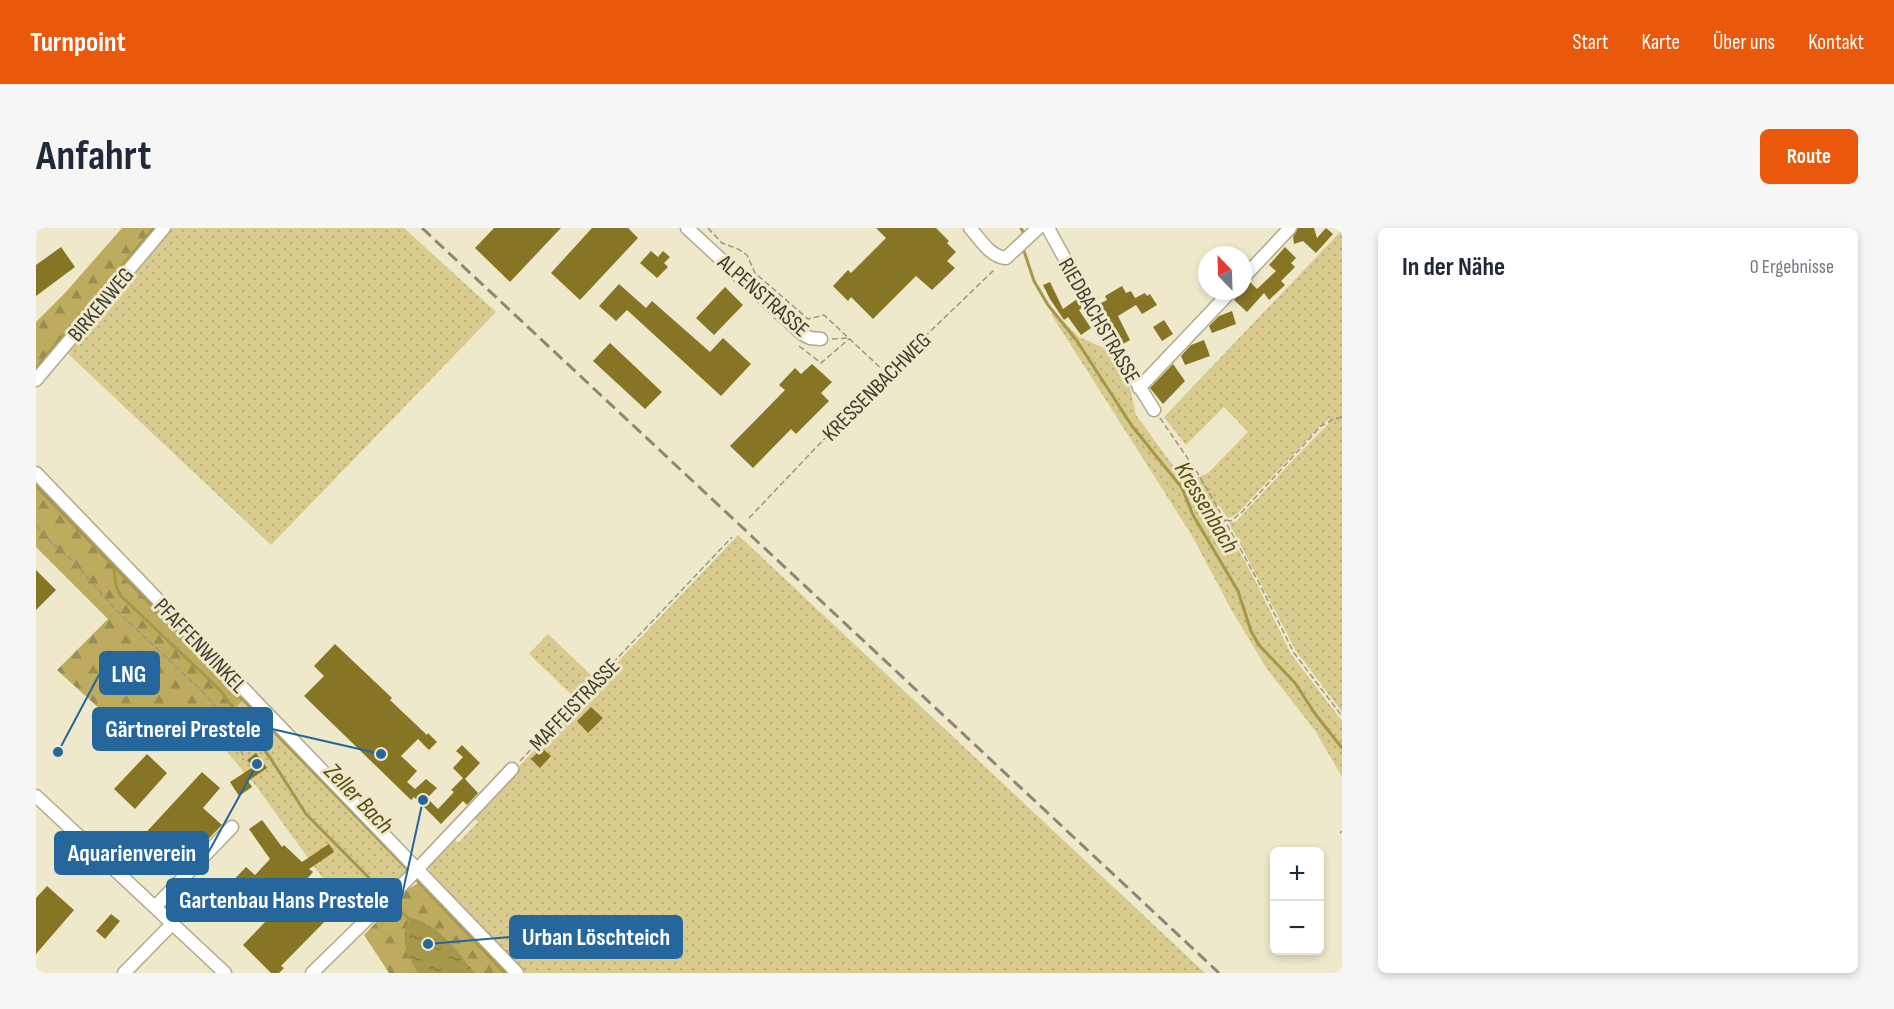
<!DOCTYPE html>
<html lang="de">
<meta charset="utf-8">
<style>
body{margin:0;font-family:"Sofia Sans Condensed",sans-serif;background:#f6f6f7;color:#1f2937}
.controls{position:absolute;right:18px;bottom:18px;display:grid;overflow:hidden;border-radius:9px;box-shadow:0 3px 9px #0003}
.controls button{width:54px;height:54px;display:grid;place-items:center;padding:0;border:0;border-bottom:2px solid #e0e1e3;background:#fff;color:#1f2937;font:30px sans-serif}
.compass{position:absolute;left:1162px;top:18px;width:54px;height:54px;border-radius:50%;background:#fff;box-shadow:0 3px 9px #0003;rotate:337deg}
.list{margin:0;padding:0;list-style:none}
h2{display:flex;justify-content:space-between;align-items:center;height:78px;margin:0;padding:0 24px;font-size:26px}
h2 small{font-size:20px;font-weight:400;color:#747a83}
.map{position:relative;flex:none;width:1306px;height:745px;overflow:hidden;border-radius:9px}
header{display:flex;align-items:center;gap:36px;box-sizing:border-box;height:84px;padding:0 30px;background:#ea580c;color:#fff}
header strong{font-size:28px}
nav{display:flex;gap:33px;margin-inline-start:auto;font-size:21px}
.intro{display:flex;align-items:center;justify-content:space-between;box-sizing:border-box;height:144px;padding:0 36px}
h1{margin:0;font-size:42px}
.button{padding:15px 27px;border-radius:9px;background:#ea580c;color:#fff;font-size:21px;font-weight:700}
main{display:flex;gap:36px;padding:0 36px}
aside{flex:1;background:#fff;border-radius:9px;box-shadow:0 3px 9px #0003}
.map>svg:first-child{display:block}
.grass{fill:url(#grass-dots)}
.forest{fill:url(#forest-firs)}
.water{fill:url(#water-ripples)}
.lines{fill:none;stroke-linecap:round;stroke-linejoin:round}
.stream{stroke:#a79749;stroke-width:3}
.building{fill:#867525}
.minor-casing{stroke:#b0aa8d;stroke-width:15}
.path{stroke:#9b9781;stroke-width:1.5;stroke-dasharray:6 3;stroke-linecap:butt}
.minor{stroke:#fff;stroke-width:12}
.rail{stroke:#8c8874;stroke-width:3;stroke-dasharray:12 6;stroke-linecap:butt}
.labels{text-anchor:middle;stroke-width:6;stroke-linejoin:round;paint-order:stroke}
.street-label{font-size:22px;fill:#3d3a2e;stroke:#efe9cb}
.water-label{font-size:24px;font-style:italic;fill:#574b0e;stroke:#efe9cb}
.leader{fill:none;stroke:#25669c;stroke-width:2}
.callout-dot{fill:#25669c;stroke:#efe9cb;stroke-width:2}
.callout{fill:#25669c;stroke:#25669c;stroke-width:2}
.callout-label{font-size:24px;text-anchor:middle;font-weight:bold;fill:#fff}
</style>
<header>
<strong>Turnpoint</strong>
<nav><a>Start</a><a>Karte</a><a>Über uns</a><a>Kontakt</a></nav>
</header>
<div class="intro"><h1>Anfahrt</h1><a class="button">Route</a></div>
<main>
<div class="map">
<svg width="1306" height="745" viewBox="0 0 1306 745">
<defs>
<pattern id="grass-dots" width="8" height="8" patternUnits="userSpaceOnUse" patternTransform="scale(1.5)"><rect width="8" height="8" fill="#d9cb8d"/><path d="M2 2h.1M6 6h.1" fill="none" stroke="#bbaf7a" stroke-width="1.8" stroke-linecap="round"/></pattern>
<pattern id="forest-firs" width="22" height="20" patternUnits="userSpaceOnUse" patternTransform="scale(1.5)"><rect width="22" height="20" fill="#bdac5f"/><path d="M5 1l3.5 6h-7zM16 11l3.5 6h-7z" fill="#9b8d4f"/></pattern>
<pattern id="water-ripples" width="26" height="14" patternUnits="userSpaceOnUse" patternTransform="scale(1.5)"><rect width="26" height="14" fill="#a79749"/><path d="M2 4q2-2 4 0t4 0M15 11q2-2 4 0t4 0" fill="none" stroke="#897c3d"/></pattern>
</defs>
<rect width="100%" height="100%" fill="#efe9cb"/>
<!-- grass -->
<path class="grass" d="M129 0H368L460 84 235 317 28 122Z
M1306 2V484L1260 423 1193 295 1201 293 1208 285 1257 232 1293 195V191L1282 200 1200 287 1192 290 1181 275 1183 286 1220 354 1255 426 1306 493V549L1280 504 1231 441 1195 381 1155 306 1015 86 1018 84 1043 109 1068 120 1072 118 1094 160 1100 187 1138 239 1154 253 1172 245 1212 204 1188 179 1150 217 1128 189Z
M702 307 1169 745H488L395 648 392 638 416 609 422 615 442 594 436 588Z
M512 406 559 451 540 471 493 426Z
M211 468 369 635 371 640 370 644 319 695 220 558 175 505Z"/>
<!-- forest -->
<path class="forest" d="M86 0H123L0 145V94L29 65Z
M0 249 211 468 175 505 148 480 110 523 21 442 72 391 0 319Z
M384 654 386 655 472 745H440L406 707 371 723 381 745H353L328 707 372 661Z"/>
<!-- water -->
<path class="water" d="M376 690C405 698 420 723 440 745H381C373 727 360 707 376 690Z"/>
<g class="lines">
<!-- stream -->
<path class="stream" d="M985 0 988 6
M988 23 998 53 1012 77 1041 113 1096 198 1146 260 1157 287 1202 363 1215 403 1223 417 1259 455 1280 487 1306 520
M0 140 118 0
M0 258 373 643
M78 342 80 358 85 368 184 462 235 531 270 586 343 660
M377 648 469 745
M360 678 374 692"/>
</g>
<!-- building -->
<path class="building" d="M458 0H525L474 54 439 20Z
M556 0H592L602 10 544 72 515 45Z
M840 0H900L913 13 911 15 920 24 911 33 919 40 896 62 880 48 837 91 815 69 812 73 797 58 812 42 815 45 850 10Z
M1262 0H1278L1281 10 1290 0 1297 6 1280 25 1267 13 1258 16 1257 9Z
M25 19 39 39 0 68V37Z
M1249 19 1260 30 1255 35 1259 39 1245 53 1249 57 1233 72 1228 65 1211 84 1198 72 1203 64 1207 63V60L1214 54 1221 61 1240 43 1233 37Z
M615 23 622 29 627 23 634 29 628 35 632 39 621 50 604 35Z
M1014 54 1027 81 1041 71 1046 80 1043 82 1055 100 1045 107 1032 89 1028 92 1014 71 1007 57Z
M583 56 610 80 616 73 674 124 687 110 715 136 685 168 591 82 580 93 563 78Z
M1086 58 1090 65 1095 63 1099 70 1109 65 1111 68 1114 66 1121 77 1106 86 1100 77 1082 88 1094 112 1087 116 1063 76 1071 72 1069 68Z
M689 59 707 77 678 107 660 90Z
M1196 83 1200 96 1176 105 1173 98 1183 88Z
M1128 92 1137 106 1126 113 1117 99Z
M1168 112 1174 128 1149 137 1145 128 1155 117Z
M574 115 626 164 609 181 557 133Z
M776 136 796 154 785 165 793 173 760 206 755 201 717 240 694 218 749 162 743 157 759 140 765 146Z
M1137 136 1149 153 1127 176 1114 160Z
M0 342 20 362 0 382Z
M299 416 356 470 354 472 391 507 392 505 401 514 393 522 382 511 365 528 381 543 371 554 379 561 390 551 401 560 391 570 402 581 418 564 415 562 427 550 417 540 427 529 420 523 426 517 444 535 429 551 442 565 431 577 427 573 405 596 378 569 375 572 268 468 288 448 278 438Z
M555 479 567 490 552 505 541 493Z
M506 520 515 528 504 540 495 531Z
M220 525 231 540 212 553 216 559 203 568 194 554 217 539 211 532Z
M111 526 131 545 99 581 78 561Z
M166 544 184 560 167 580 186 597 149 635 137 624 115 647 91 625Z
M226 592 246 619 248 617 266 634 293 616 298 624 273 641 277 644 269 653 299 683 245 738 248 740 243 745H235L207 717 255 667 242 655 213 686 188 662 210 639 219 647 234 631 213 601Z
M11 658 38 682 0 726V670Z
M75 686 84 693 69 711 60 703Z"/>
<g class="lines">
<defs>
<path id="minor" d="M651 0 766 106 774 110 785 111
M934 0C944 11 954 29 970 30L1002 0
M1012 0 1065 97 1118 182
M1207 50 1254 0
M0 152 128 0
M1103 160 1195 63
M0 245 481 745
M0 568 189 745
M119 679 196 599
M88 745 137 695
M276 745 373 650 476 541"/>
</defs>
<!-- minor casing -->
<use href="#minor" class="minor-casing"/>
<!-- path -->
<path class="path" d="M672 0 686 15 702 21 711 27 719 45 772 91 788 87 850 145
M796 111 812 110
M763 118 785 135 813 111
M1124 190 1161 244 1183 282 1222 353 1258 425 1306 488
M713 290 851 145 959 41
M1190 292 1195 293 1206 284 1285 198 1298 191 1306 189
M0 297 17 316 37 333 80 382 166 463 185 485 201 512 208 530
M484 533 696 309
M1304 605 1306 603"/>
<!-- minor -->
<use href="#minor" class="minor"/>
<!-- rail -->
<path class="rail" d="M386 0 1183 745"/>
</g>
<g class="labels">
<!-- street labels -->
<g class="street-label">
<text transform="translate(728 67) rotate(41)" y="8">ALPENSTRASSE</text>
<text transform="translate(64 76) rotate(-50)" y="8">BIRKENWEG</text>
<text transform="translate(1064 92) rotate(60)" y="8">RIEDBACHSTRASSE</text>
<text transform="translate(840 158) rotate(-45)" y="8">KRESSENBACHWEG</text>
<text transform="translate(165 417) rotate(46)" y="8">PFAFFENWINKEL</text>
<text transform="translate(538 476) rotate(-46)" y="8">MAFFEISTRASSE</text>
</g>
<!-- water labels -->
<g class="water-label">
<text transform="translate(1171 279) rotate(59)" y="8">Kressenbach</text>
<text transform="translate(323 570) rotate(46)" y="8">Zeller Bach</text>
</g>
</g>
<!-- callouts -->
<path class="leader" d="M22 524L64 445M345 526L236 501M221 536L172 625M387 572L365 672M392 716L474 709"/>
<g class="callout-dot">
<circle cx="22" cy="524" r="6"/>
<circle cx="345" cy="526" r="6"/>
<circle cx="221" cy="536" r="6"/>
<circle cx="387" cy="572" r="6"/>
<circle cx="392" cy="716" r="6"/>
</g>
<g class="callout">
<rect x="64" y="424" width="59" height="42" rx="6"/>
<rect x="57" y="480" width="179" height="42" rx="6"/>
<rect x="19" y="604" width="153" height="42" rx="6"/>
<rect x="131" y="651" width="234" height="42" rx="6"/>
<rect x="474" y="688" width="172" height="42" rx="6"/>
</g>
<g class="callout-label">
<text x="93" y="454">LNG</text>
<text x="147" y="509">Gärtnerei Prestele</text>
<text x="96" y="633">Aquarienverein</text>
<text x="248" y="680">Gartenbau Hans Prestele</text>
<text x="560" y="717">Urban Löschteich</text>
</g>
</svg>
<div class="controls">
<button>+</button>
<button>−</button>
</div>
<svg class="compass" viewBox="-18 -18 36 36"><path d="M0-13l5 13h-10z" fill="#e53935"/><path d="M0 13l5-13h-10z" fill="#747a83"/></svg>
</div>
<aside>
<h2>In der Nähe<small>0 Ergebnisse</small></h2>
<ul class="list">
</ul>
</aside>
</main>
